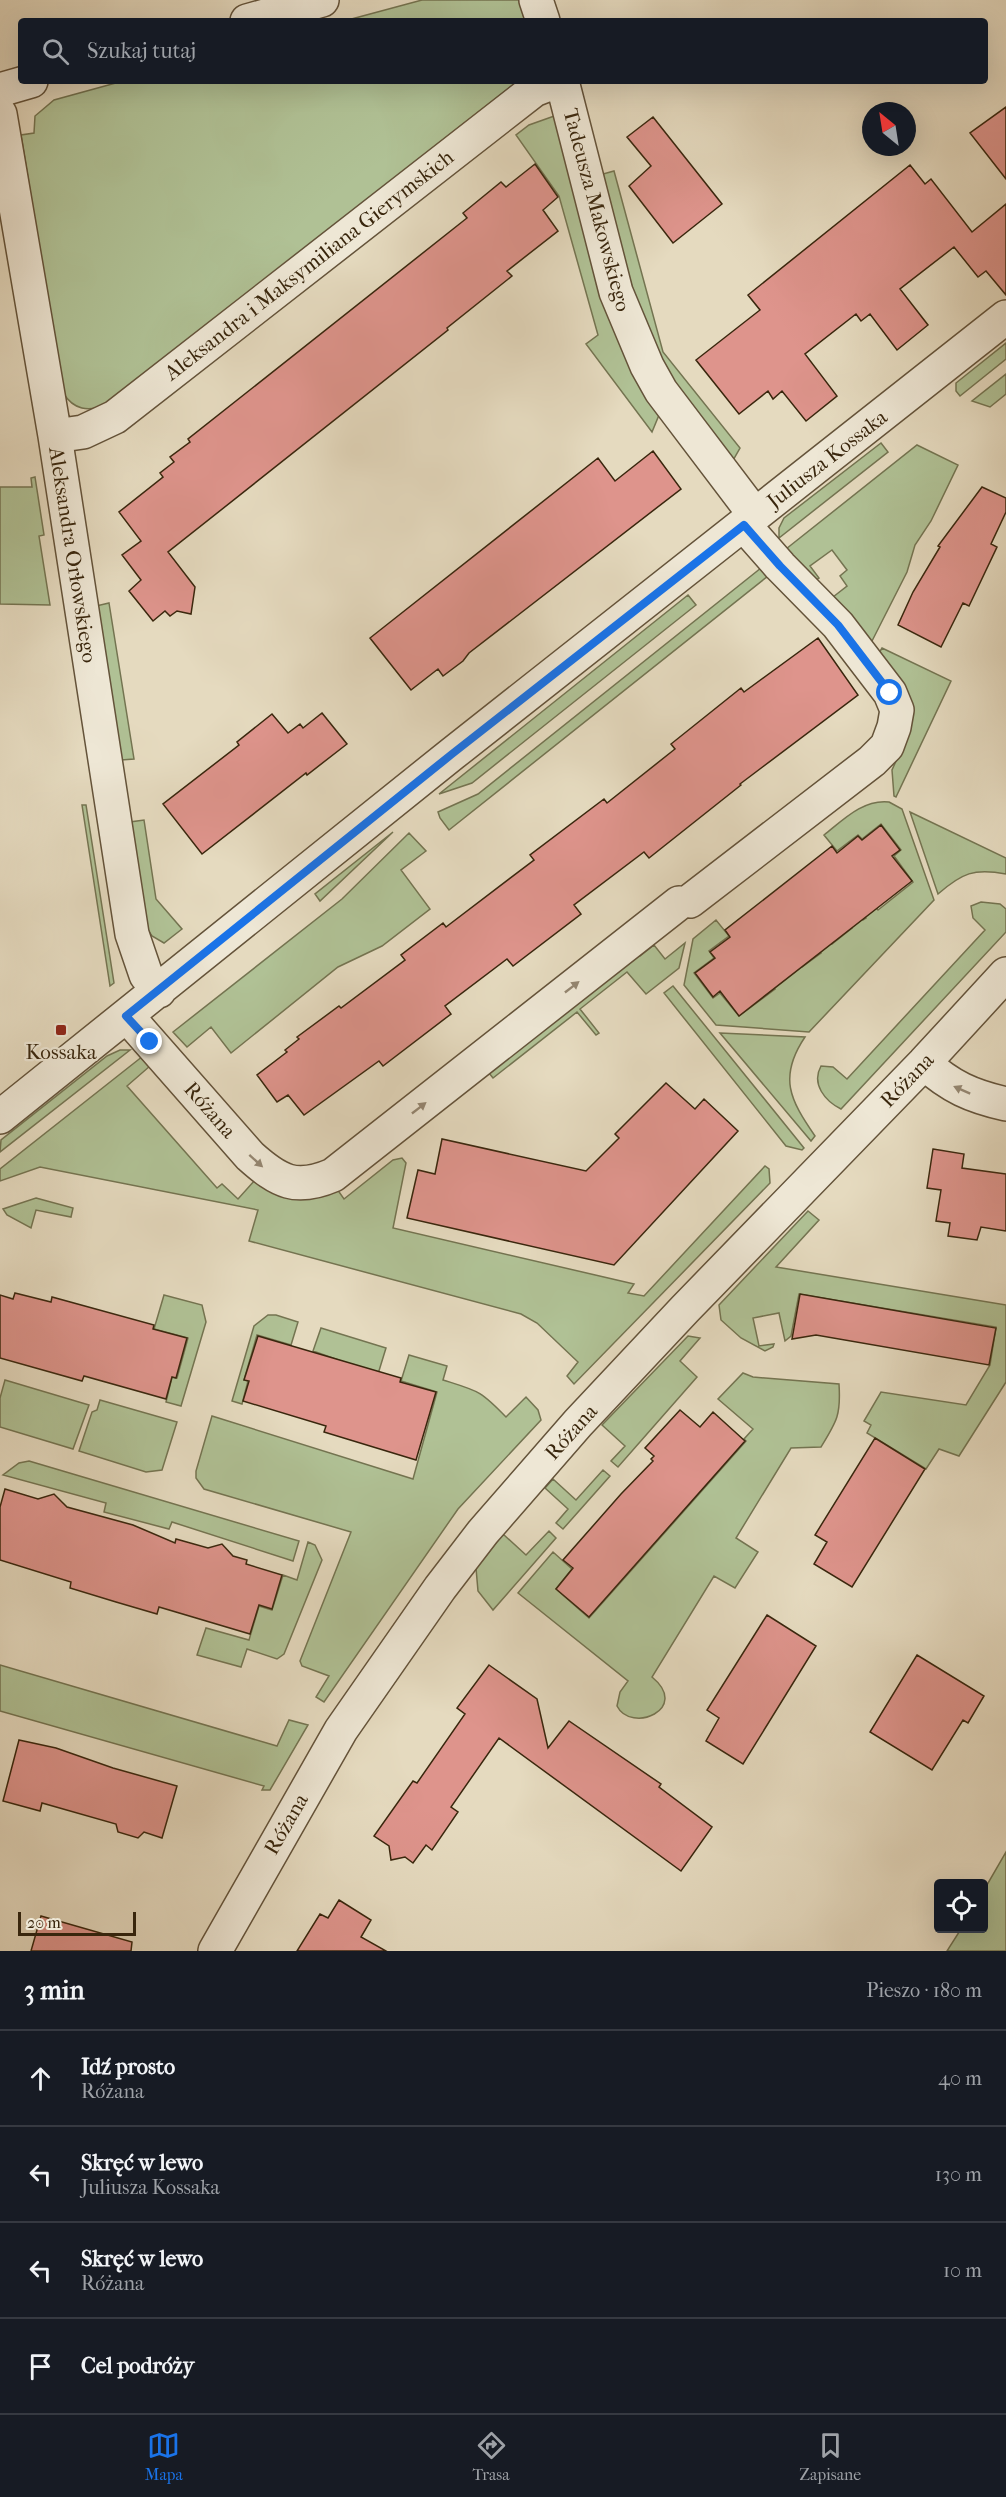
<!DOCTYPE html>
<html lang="pl">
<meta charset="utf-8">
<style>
body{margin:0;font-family:"IM FELL French Canon",serif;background:#242831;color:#f1f3f6}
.controls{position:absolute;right:18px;bottom:18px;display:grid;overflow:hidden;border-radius:6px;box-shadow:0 6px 24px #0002}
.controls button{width:54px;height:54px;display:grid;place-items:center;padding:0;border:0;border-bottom:2px solid #363941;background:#171b24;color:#f1f3f6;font:30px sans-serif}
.compass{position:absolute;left:862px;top:102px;width:54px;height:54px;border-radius:50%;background:#171b24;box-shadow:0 6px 24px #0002;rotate:330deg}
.scale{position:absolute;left:18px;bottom:15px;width:118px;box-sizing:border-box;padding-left:6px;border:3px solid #39260d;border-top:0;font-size:16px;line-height:21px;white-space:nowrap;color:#39260d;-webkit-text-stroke:4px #eee7d5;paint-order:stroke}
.stop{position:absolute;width:18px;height:18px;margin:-14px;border:4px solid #1a73e8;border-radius:50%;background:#fff}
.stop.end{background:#1a73e8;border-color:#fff;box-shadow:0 2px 6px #0008}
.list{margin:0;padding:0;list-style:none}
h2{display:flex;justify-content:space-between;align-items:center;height:78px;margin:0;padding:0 24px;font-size:26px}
h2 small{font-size:20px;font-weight:400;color:#9ea1a6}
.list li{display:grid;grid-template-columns:39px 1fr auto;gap:18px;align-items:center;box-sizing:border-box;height:96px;padding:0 24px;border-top:2px solid #363941}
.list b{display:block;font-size:22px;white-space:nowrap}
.list p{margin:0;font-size:20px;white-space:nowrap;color:#9ea1a6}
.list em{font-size:20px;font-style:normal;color:#9ea1a6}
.icon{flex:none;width:33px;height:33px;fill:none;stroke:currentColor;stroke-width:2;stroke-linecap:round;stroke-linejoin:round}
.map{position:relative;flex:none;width:1006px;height:1951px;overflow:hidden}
.search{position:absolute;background:#171b24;box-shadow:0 6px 24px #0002;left:18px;right:18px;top:18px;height:66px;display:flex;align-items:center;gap:15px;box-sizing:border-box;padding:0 21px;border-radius:6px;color:#9ea1a6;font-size:22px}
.sheet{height:462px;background:#171b24}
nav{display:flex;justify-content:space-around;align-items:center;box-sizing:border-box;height:84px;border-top:2px solid #363941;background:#171b24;font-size:16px;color:#9ea1a6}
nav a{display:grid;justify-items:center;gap:3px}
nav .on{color:#1a73e8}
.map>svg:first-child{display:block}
.green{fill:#b0c195;stroke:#747451;stroke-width:1.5}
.building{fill:#de948c;stroke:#39260d;stroke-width:1.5}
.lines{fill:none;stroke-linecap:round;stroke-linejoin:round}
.minor-casing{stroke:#64533a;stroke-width:36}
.minor{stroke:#eee7d5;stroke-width:33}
.oneway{fill:#948671}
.route{stroke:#1a73e8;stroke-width:8}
.poi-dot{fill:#8f2418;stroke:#eee7d5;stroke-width:2}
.labels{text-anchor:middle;stroke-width:4.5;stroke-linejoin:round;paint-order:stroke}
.street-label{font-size:21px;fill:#39260d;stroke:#eee7d5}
.poi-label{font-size:21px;fill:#39260d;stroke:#eee7d5}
</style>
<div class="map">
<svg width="1006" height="1951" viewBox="0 0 1006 1951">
<rect width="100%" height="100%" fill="#e5dabf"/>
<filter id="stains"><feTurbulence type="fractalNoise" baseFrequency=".00333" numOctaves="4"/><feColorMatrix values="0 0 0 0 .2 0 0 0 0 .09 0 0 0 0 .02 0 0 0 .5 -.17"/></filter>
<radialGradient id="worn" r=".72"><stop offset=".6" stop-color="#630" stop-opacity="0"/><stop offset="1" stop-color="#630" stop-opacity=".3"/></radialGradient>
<!-- green -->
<path class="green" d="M422 0H519L525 21H344Z
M123 81H518L106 405C88 412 74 410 63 393L21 135 34 133 35 116 54 100Z
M557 115 602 296 626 358 659 415 652 432 586 344 598 335 559 196 516 135 529 125Z
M614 171 663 352 740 448 732 462C714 437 693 412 675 385 635 322 621 245 603 174Z
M1006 343V359L960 396 956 391V383Z
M1006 374V394L990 407 972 401Z
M881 443 888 452 779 538V528L784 518Z
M917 445 958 465 931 521 915 545 907 572 871 643 833 597 847 586 840 576 847 570 832 550 810 566 819 578 816 580 786 549Z
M35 477 44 535 39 536 50 605 0 604V487H32L31 478Z
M761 568 768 576 449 830 440 818 438 812 478 794Z
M688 595 696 605 472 783 439 794Z
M109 603 134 759 121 760 96 606Z
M882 648 951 681 896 797 894 796 892 770 909 732 879 653Z
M889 802 902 809 934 900 809 1032 716 1025 684 985 693 939 716 920 729 936 709 951 714 958 694 973 713 998 720 993 739 1016 775 989 767 978 798 963 802 967 821 953 817 947 827 939 832 944 852 928 849 924 860 915 863 920 866 918 858 906 868 898 878 910 913 882 894 856 901 850 881 824 862 839 858 835 837 851 824 835C843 820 863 799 889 802Z
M82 805H86L114 983 110 986Z
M910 812 1006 858V874C974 868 962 873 938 894Z
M144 820 156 899 182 929 164 943 152 936 146 927 130 822Z
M393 832 320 901 315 894Z
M409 833 426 851 401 870 430 909 382 946 338 967 231 1053 211 1027 187 1047 173 1032 342 899Z
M981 902 1000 904 1006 909V932L841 1109C825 1101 811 1084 821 1066L833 1067 847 1079 985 930 973 918 971 906Z
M685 943 679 968 646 994 627 972 580 1009 599 1033 596 1035 577 1012 493 1078 485 1068 635 950 640 956 654 945 665 959Z
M673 986 804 1148 802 1150 786 1146 664 993Z
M720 1033 805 1037C778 1077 790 1100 815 1136L811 1141Z
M120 1050H130L0 1152 1 1140 107 1056Z
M143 1056 150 1066 127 1086 217 1188 222 1184 238 1199 255 1180 337 1189 344 1199 393 1160 402 1158 406 1163 393 1228 634 1284 628 1293 644 1296 765 1166 769 1169 770 1183 574 1384 567 1376 578 1362 537 1323 521 1314 249 1241 258 1210 40 1167 0 1181V1169Z
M36 1198 73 1208 71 1217 36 1210 31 1228 7 1215 3 1209Z
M808 1211 819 1220 776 1267 1006 1305V1382L959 1456 939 1449 926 1469 867 1433 871 1425 864 1421 881 1392 966 1405 990 1365 996 1327 799 1294 791 1336 785 1341 779 1313 753 1318 759 1346 774 1344 773 1347 765 1351 741 1338 721 1320 719 1305Z
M164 1295 202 1305 206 1322 181 1406 166 1402 172 1377 177 1378 188 1338 154 1329Z
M268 1315H276L298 1322 291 1345 257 1335 244 1380 248 1381 242 1404 232 1401 254 1326Z
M321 1328 386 1348 378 1374 313 1351Z
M688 1336 700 1338 680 1361 697 1377 618 1467 611 1461 625 1446 602 1425Z
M409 1355 447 1366 443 1380C478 1391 480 1390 506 1417L526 1397 538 1410 541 1420 458 1509 324 1702 316 1697 329 1676 302 1666 300 1661 351 1532 204 1489 196 1478V1471L212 1416 413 1479 437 1392 401 1381Z
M743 1373 753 1377 839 1384C841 1415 837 1421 821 1447L791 1448 736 1538 758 1552 735 1588 714 1576 652 1677C691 1709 631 1734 617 1706L620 1692 628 1681 518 1593 553 1552 572 1569 556 1589 589 1618 746 1441 744 1439 753 1429 718 1399Z
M5 1380 89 1405 73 1449 0 1427V1398Z
M100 1400 177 1422 162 1470 146 1472 79 1451 92 1412 97 1410Z
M29 1461 299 1541 293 1561 172 1522 169 1529 104 1512 106 1503 3 1475 19 1463Z
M603 1470 610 1476 563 1529 556 1523 568 1509 545 1488 553 1479 576 1500Z
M549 1531 556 1538 493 1610 478 1591 476 1568 503 1534 526 1555Z
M308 1542 315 1545 322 1560 284 1654 277 1659 247 1649 241 1667 197 1655 206 1628 249 1640 259 1606 272 1610 283 1575 297 1580Z
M0 1665 277 1746 289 1720 308 1725 270 1790H262L264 1786 0 1711Z
M1006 1852V1951H947L961 1929 984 1928V1890Z"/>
<!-- building -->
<path class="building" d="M1006 107V179L970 133Z
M653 117 722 204 673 243 629 186 651 166 627 137Z
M535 164 558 197 543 210 558 231 507 271 512 276 447 328 448 330 168 552 195 587 191 614 177 611 170 616 165 611 153 621 129 591 141 580 122 555 141 541 119 512 163 477 160 473 174 462 170 457 190 442 188 439 467 218 463 213 501 182 506 187Z
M910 165 925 184 931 179 972 232 1006 204V295L986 271 978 277 954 247 900 289 928 325 897 350 870 314 861 321 856 314 805 354 837 396 806 421 782 391 773 399 768 391 739 414 696 360 760 310 748 295Z
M653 451 681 489 469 653 463 661 443 676 438 669 411 690 370 638 598 458 615 481Z
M982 487 1006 498V512L991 544 997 547 969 606 963 603 941 647 898 625 913 592 940 547 938 546Z
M818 638 858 695 740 784 741 785 649 858 644 852 574 905 581 914 513 966 507 959 445 1006 451 1014 383 1066 379 1061 304 1115 288 1095 277 1102 257 1075 287 1052 285 1050 299 1039 297 1037 339 1006 341 1008 405 960 401 955 443 923 446 927 534 860 530 855 604 799 607 803 675 749 671 744 741 688 744 692Z
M322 713 347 744 307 775 306 773 202 854 163 804 239 745 237 742 272 714 288 733 300 724 303 728Z
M881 825 900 850 892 856 912 881 739 1016 720 991 713 997 695 973 715 958 710 952 730 937 725 930 832 846 837 853 858 836 862 840Z
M666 1083 695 1109 704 1099 738 1131 614 1265 407 1218 418 1170 435 1174 442 1139 586 1171 619 1138 615 1134Z
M933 1149 964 1154 962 1168 1006 1174V1231L981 1227 977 1240 948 1236 950 1223 936 1221 941 1190 927 1188Z
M15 1293 51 1302 52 1297 154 1325 153 1329 187 1338 176 1378 172 1377 166 1399 84 1376 82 1381 0 1358V1295L13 1299Z
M800 1294 996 1328 989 1365 816 1335 792 1339Z
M258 1336 401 1378 400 1382 436 1392 416 1460 324 1432 326 1426 243 1401 249 1381 244 1380Z
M680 1410 700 1427 713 1412 745 1441 589 1617 556 1589 573 1568 563 1560 621 1494 653 1461 651 1459 654 1456 645 1448Z
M875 1438 925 1469 852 1587 814 1564 827 1542 815 1535Z
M5 1489 38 1499 54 1494 67 1507 133 1525 175 1543 176 1539 208 1548 222 1544 233 1556 247 1560 246 1564 282 1575 272 1609 259 1605 250 1634 159 1607 157 1614 116 1602 70 1588 71 1582 0 1560V1507Z
M767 1615 816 1646 743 1764 706 1741 719 1718 707 1710Z
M917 1655 984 1696 968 1723 963 1720 932 1770 870 1732Z
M489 1665 537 1699 548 1748 569 1721 661 1784 659 1787 712 1827 681 1871 499 1738 451 1807 458 1812 432 1850 426 1845 413 1863 405 1857 391 1860 389 1846 374 1836 413 1781 417 1783 465 1714 457 1708Z
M19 1740 56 1748 113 1768 177 1786 162 1838 144 1832 138 1838 118 1832 116 1824 42 1803 40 1811 3 1801Z
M339 1900 371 1920 361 1937 386 1951H297L320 1914 328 1918Z
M41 1916 132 1942 131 1951H31Z"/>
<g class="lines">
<defs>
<path id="minor" d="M536 0 543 21
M247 21 322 0
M562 81 616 292 647 366 661 391 755 515
M0 90 31 81
M0 114 55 436 132 934 146 975 159 991
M55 436 83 432 115 417 534 90 557 81
M690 901 872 761 887 746 894 727 897 710 890 693 838 625 780 566 744 525
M127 1016 250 1156C279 1182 296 1191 333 1175L679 903
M924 1063C951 1087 971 1096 1006 1104
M0 1117 452 754 1006 317
M215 1951 341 1730 440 1588 483 1532 578 1423 685 1309 924 1063 1006 974"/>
</defs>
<!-- minor casing -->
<use href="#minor" class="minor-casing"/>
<!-- minor -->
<use href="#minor" class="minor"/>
</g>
<!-- one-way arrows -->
<defs><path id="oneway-solid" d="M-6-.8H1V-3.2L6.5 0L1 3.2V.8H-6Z" transform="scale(1.5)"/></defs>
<g class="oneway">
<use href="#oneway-solid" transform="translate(572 987) rotate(-38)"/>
<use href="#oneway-solid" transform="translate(962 1090) rotate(-156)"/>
<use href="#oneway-solid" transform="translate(419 1108) rotate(-38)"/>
<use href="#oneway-solid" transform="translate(256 1161) rotate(42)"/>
</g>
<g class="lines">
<!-- route -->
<path class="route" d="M150 1042 126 1016 452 754 744 525 780 566 838 625 890 693"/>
</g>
<!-- markers -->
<rect class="poi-dot" x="55" y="1024" width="12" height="12" rx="3"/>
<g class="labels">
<!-- street labels -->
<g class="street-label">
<text transform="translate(597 210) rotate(75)" y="7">Tadeusza Makowskiego</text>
<text transform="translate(309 265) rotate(-38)" y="7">Aleksandra i Maksymiliana Gierymskich</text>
<text transform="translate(827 459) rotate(-38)" y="7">Juliusza Kossaka</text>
<text transform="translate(73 555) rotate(81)" y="7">Aleksandra Orłowskiego</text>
<text transform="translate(907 1080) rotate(-46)" y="7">Różana</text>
<text transform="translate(210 1110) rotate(49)" y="7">Różana</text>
<text transform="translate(571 1432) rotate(-48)" y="7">Różana</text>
<text transform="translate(286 1824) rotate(-60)" y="7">Różana</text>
</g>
<!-- poi labels -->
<g class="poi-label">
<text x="61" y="1059">Kossaka</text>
</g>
</g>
<rect width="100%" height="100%" filter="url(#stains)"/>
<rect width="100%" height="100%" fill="url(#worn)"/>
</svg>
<div class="controls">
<button><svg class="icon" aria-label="locate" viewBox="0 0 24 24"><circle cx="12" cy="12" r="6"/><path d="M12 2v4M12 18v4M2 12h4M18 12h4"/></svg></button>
</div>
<svg class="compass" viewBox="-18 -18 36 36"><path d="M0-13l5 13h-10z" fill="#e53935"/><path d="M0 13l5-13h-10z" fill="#9ea1a6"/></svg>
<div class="scale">20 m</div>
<div class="stop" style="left:890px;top:693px"></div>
<div class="stop end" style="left:150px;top:1042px"></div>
<div class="search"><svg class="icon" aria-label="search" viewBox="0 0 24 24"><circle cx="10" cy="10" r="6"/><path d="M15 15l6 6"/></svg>Szukaj tutaj</div>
</div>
<section class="sheet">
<h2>3 min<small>Pieszo · 180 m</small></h2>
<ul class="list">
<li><svg class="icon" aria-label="ahead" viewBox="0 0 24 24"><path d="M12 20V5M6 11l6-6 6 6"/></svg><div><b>Idź prosto</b><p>Różana</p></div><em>40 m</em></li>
<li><svg class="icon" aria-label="left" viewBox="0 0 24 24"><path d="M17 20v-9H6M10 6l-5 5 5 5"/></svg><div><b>Skręć w lewo</b><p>Juliusza Kossaka</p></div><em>130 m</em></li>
<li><svg class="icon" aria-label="left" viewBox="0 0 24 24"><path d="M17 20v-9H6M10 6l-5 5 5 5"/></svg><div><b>Skręć w lewo</b><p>Różana</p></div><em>10 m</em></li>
<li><svg class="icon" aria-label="arrive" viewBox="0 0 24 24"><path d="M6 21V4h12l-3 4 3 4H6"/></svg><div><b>Cel podróży</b></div></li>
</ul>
</section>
<nav>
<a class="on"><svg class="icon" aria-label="map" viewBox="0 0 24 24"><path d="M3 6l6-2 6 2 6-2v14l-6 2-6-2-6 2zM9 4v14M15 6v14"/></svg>Mapa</a>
<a><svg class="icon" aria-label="directions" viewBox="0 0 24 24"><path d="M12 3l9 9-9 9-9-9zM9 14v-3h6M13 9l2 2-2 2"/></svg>Trasa</a>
<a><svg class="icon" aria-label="saved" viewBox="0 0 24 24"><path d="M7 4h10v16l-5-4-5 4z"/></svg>Zapisane</a>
</nav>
